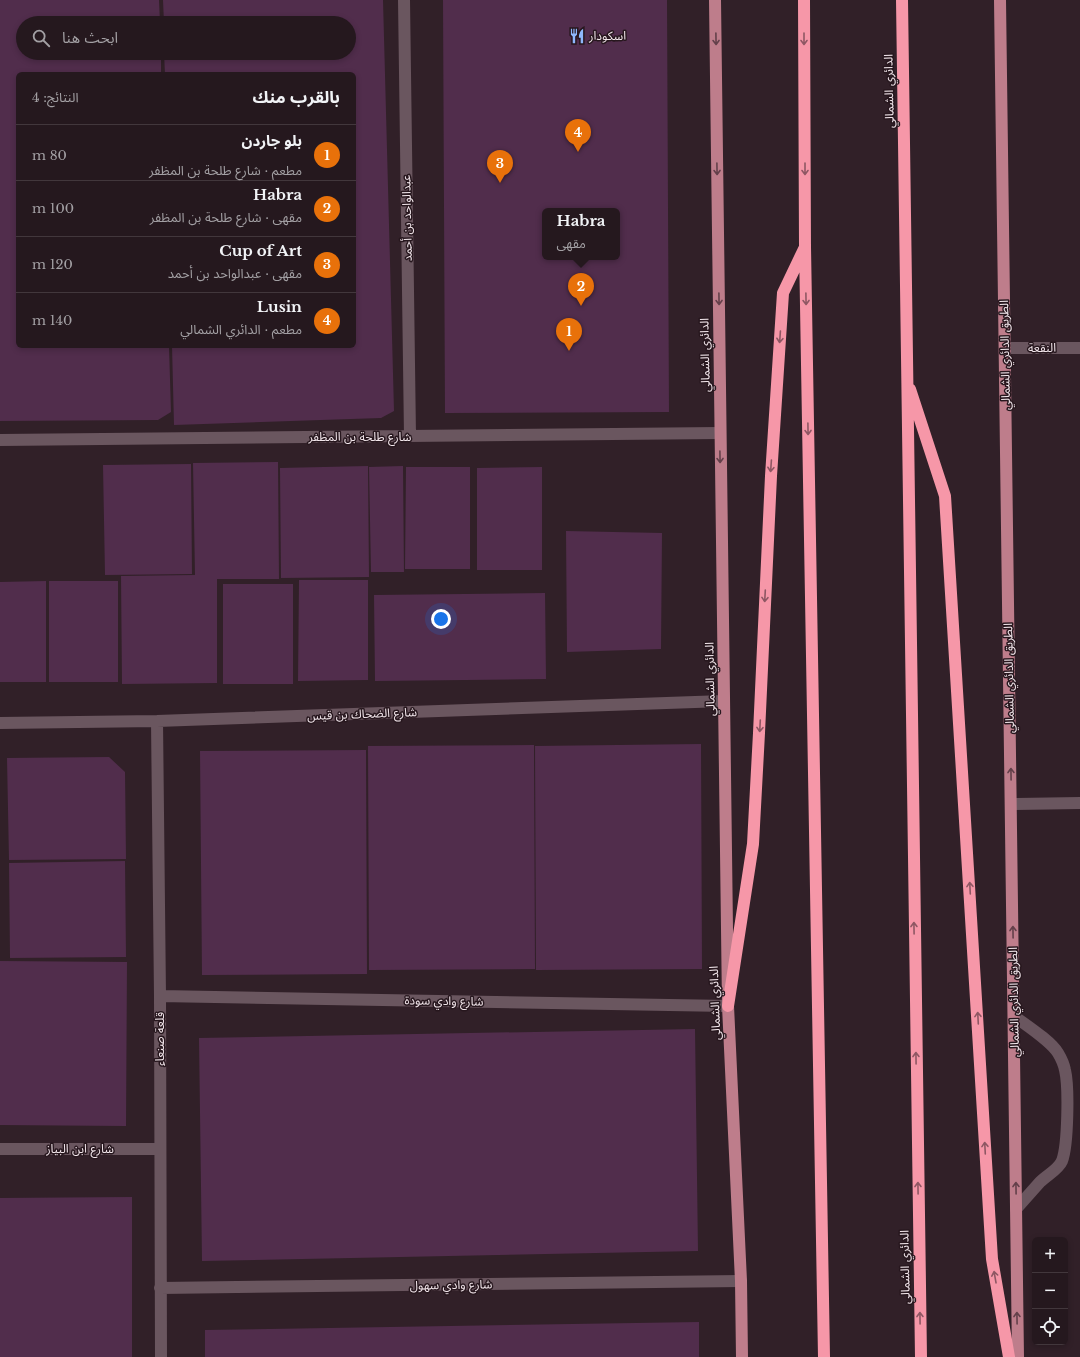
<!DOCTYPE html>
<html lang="ar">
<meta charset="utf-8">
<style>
body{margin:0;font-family:"Libre Baskerville","Noto Sans Arabic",serif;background:#2d2127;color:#f1f3f6;direction:rtl}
.controls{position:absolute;right:12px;bottom:12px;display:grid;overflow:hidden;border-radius:6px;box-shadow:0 2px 6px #0003}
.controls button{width:36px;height:36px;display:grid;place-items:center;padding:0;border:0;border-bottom:1px solid #42373c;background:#25181e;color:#f1f3f6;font:20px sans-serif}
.you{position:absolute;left:441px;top:619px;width:14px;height:14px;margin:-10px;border:3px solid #fff;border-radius:50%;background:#1a73e8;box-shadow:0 0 0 6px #1a73e833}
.badge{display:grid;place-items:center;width:26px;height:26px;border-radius:50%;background:#0b8043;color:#fff;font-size:13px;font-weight:700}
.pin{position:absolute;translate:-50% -33px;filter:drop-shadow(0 1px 2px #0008)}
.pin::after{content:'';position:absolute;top:21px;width:14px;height:12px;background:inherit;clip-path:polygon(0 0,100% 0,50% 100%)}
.popup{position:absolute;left:542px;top:208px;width:78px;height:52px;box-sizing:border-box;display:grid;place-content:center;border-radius:6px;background:#25181e;filter:drop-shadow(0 1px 3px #0005);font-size:13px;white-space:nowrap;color:#a3a0a4}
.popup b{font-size:15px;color:#f1f3f6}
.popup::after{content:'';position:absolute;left:50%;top:100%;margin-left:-8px;border:8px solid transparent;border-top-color:#25181e}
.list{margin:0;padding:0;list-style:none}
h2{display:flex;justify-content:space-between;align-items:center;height:52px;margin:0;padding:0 16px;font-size:17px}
h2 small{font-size:13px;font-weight:400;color:#a3a0a4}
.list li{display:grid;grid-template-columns:26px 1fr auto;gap:12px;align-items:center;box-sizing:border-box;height:56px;padding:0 16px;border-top:1px solid #42373c}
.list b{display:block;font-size:15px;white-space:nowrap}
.list p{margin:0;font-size:13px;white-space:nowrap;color:#a3a0a4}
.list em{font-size:13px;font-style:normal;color:#a3a0a4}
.icon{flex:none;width:22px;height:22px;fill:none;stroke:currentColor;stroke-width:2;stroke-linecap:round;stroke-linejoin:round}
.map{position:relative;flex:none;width:1080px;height:1357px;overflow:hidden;direction:ltr}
.search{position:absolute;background:#25181e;box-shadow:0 2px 6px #0003;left:16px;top:16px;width:340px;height:44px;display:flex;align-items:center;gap:10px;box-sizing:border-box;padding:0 14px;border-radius:22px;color:#a3a0a4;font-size:15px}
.panel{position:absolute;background:#25181e;box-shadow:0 2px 6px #0003;left:16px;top:72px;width:340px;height:276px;border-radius:6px;direction:rtl}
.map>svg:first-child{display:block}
.building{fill:#512d4c;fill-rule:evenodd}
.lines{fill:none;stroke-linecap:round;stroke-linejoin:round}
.minor{stroke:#6a565f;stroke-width:12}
.major{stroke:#be7d8b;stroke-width:12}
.highway{stroke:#f697a8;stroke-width:12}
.oneway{stroke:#63404a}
.oneway2{stroke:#8e5763}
.labels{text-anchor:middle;stroke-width:3;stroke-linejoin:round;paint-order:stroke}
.poi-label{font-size:12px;fill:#f3e7ec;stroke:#27171e;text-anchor:start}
.street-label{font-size:12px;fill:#f3e7ec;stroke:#27171e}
</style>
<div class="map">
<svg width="1080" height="1357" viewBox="0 0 1080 1357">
<rect width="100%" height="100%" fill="#312028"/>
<!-- building -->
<path class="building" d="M0 0H159L160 23H23V53H161V74H18V346H169L171 412 158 420 0 421Z
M163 0H383L394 411 381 418 174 425 172 346H354V74H165L164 53H349V23H164Z
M443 0H667L669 412 445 413ZM545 211H617V257H545Z
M278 462 279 579H217V683L122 684 121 576 195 575 193 463Z
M191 464 192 574 105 575 103 465Z
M368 466 369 577 281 578 280 468Z
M403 466 404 572H371L369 467Z
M406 467H470V569H405Z
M542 467V570H477V468Z
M566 531 662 533 661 649 567 652Z
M299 580H368V680L298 681Z
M46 581V682H0V582Z
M49 581H118V682H49Z
M223 584H293V684H223Z
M545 593 546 679 375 681 374 595Z
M701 744 702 969 536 970 535 746Z
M534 745 535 969 369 970 368 746Z
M366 750 367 974 202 975 200 751Z
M109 757 125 772 126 859 9 860 7 758Z
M125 861 126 957 10 958 9 863Z
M0 961 127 962 126 1126 0 1125Z
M695 1029 698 1251 202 1261 199 1038Z
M132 1197V1357H0V1198Z
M699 1322V1357H205V1330Z"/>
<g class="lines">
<!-- minor -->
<path class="minor" d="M404 0 410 436
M1005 348H1080
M0 440 720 433
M157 721 160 996 161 1357
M0 723 157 721 724 701
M1011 804 1080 803
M160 996 728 1006
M1014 1016C1026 1025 1051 1041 1058 1053 1061 1058 1064 1065 1065 1070 1069 1087 1068 1145 1062 1161 1058 1170 1047 1175 1040 1182 1032 1191 1024 1200 1016 1209
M0 1149H159
M160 1288 741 1281"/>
<!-- major -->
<path class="major" d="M715 0 728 1006 741 1281 742 1357
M1000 0 1018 1357"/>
<!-- highway -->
<path class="highway" d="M804 0 805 247 824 1357
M902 0 921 1357
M910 389 945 496 992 1259 1009 1357
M728 1006 753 844 759 733 771 476 783 293 804 249"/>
</g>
<!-- one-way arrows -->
<defs><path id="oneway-shaft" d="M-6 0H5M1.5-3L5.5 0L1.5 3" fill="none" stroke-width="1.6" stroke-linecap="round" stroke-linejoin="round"/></defs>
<g class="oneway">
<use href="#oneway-shaft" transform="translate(716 39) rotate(89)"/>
<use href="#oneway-shaft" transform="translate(717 169) rotate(89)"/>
<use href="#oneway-shaft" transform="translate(719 299) rotate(89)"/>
<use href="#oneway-shaft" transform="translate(720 457) rotate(89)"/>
<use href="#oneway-shaft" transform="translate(1011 774) rotate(-91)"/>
<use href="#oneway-shaft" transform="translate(1013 932) rotate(-91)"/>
<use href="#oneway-shaft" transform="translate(1016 1188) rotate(-91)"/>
<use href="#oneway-shaft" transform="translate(1017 1318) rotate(-91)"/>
</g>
<g class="oneway2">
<use href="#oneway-shaft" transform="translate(804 39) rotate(90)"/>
<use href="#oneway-shaft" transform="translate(805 169) rotate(90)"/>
<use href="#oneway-shaft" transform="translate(806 299) rotate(89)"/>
<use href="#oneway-shaft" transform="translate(780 337) rotate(94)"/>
<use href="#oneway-shaft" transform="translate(808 429) rotate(89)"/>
<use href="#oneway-shaft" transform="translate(771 466) rotate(94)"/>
<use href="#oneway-shaft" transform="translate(765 596) rotate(93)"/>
<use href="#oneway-shaft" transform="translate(760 726) rotate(93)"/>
<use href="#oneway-shaft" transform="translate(970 888) rotate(-93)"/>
<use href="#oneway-shaft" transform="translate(914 928) rotate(-91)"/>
<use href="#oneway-shaft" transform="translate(978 1018) rotate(-93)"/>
<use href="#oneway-shaft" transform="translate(916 1058) rotate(-91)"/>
<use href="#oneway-shaft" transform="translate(985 1148) rotate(-93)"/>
<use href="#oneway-shaft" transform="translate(918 1188) rotate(-91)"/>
<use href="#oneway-shaft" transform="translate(995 1277) rotate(-100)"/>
<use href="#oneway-shaft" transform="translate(920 1318) rotate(-91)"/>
</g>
<!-- icons -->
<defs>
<symbol id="restaurant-bare" viewBox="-9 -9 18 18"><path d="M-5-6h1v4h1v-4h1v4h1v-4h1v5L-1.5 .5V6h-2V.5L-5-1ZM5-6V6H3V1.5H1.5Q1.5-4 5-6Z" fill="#8fb8fd" stroke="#27171e" stroke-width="2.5" paint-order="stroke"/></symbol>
</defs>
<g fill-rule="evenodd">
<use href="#restaurant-bare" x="566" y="25" width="22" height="22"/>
</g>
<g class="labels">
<!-- poi labels -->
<g class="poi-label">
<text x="589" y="40">اسكودار</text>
</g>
<!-- street labels -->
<g class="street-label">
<text transform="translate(889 91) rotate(-91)" y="4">الدائري الشمالي</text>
<text transform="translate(407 218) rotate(-91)" y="4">عبدالواحد بن أحمد</text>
<text x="1042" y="352">النقعة</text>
<text transform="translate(705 355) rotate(-91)" y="4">الدائري الشمالي</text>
<text transform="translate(1005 355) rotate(-91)" y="4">الطريق الدائري الشمالي</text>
<text x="360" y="441">شارع طلحة بن المظفر</text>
<text transform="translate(1009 678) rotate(-91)" y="4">الطريق الدائري الشمالي</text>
<text transform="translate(710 679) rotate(-91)" y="4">الدائري الشمالي</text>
<text transform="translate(362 714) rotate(-2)" y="4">شارع الضحاك بن قيس</text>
<text transform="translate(444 1001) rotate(1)" y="4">شارع وادي سودة</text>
<text transform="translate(1014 1002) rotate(-91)" y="4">الطريق الدائري الشمالي</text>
<text transform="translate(715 1003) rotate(-92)" y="4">الدائري الشمالي</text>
<text transform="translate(160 1039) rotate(-90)" y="4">قلعة صنعاء</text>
<text x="80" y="1153">شارع ابن البياز</text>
<text transform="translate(905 1267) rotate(-91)" y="4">الدائري الشمالي</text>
<text transform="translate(451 1285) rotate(-1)" y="4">شارع وادي سهول</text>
</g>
</g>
</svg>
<div class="controls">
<button>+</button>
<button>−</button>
<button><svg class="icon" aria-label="locate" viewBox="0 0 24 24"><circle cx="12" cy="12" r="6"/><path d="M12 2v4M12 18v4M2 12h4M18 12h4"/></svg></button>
</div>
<div class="you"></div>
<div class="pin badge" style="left:569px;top:351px;background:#e8710a">1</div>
<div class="pin badge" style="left:581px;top:306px;background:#e8710a">2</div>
<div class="popup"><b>Habra</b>مقهى</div>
<div class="pin badge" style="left:500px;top:183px;background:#e8710a">3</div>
<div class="pin badge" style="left:578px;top:152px;background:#e8710a">4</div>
<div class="search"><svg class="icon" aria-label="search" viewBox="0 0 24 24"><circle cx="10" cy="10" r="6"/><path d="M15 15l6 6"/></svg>ابحث هنا</div>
<section class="panel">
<h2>بالقرب منك<small>النتائج: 4</small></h2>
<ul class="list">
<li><span class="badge" style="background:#e8710a">1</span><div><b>بلو جاردن</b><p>مطعم · شارع طلحة بن المظفر</p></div><em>80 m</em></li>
<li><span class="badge" style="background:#e8710a">2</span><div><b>Habra</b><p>مقهى · شارع طلحة بن المظفر</p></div><em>100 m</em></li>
<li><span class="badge" style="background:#e8710a">3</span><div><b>Cup of Art</b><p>مقهى · عبدالواحد بن أحمد</p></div><em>120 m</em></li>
<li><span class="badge" style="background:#e8710a">4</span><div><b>Lusin</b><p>مطعم · الدائري الشمالي</p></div><em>140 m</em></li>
</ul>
</section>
</div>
